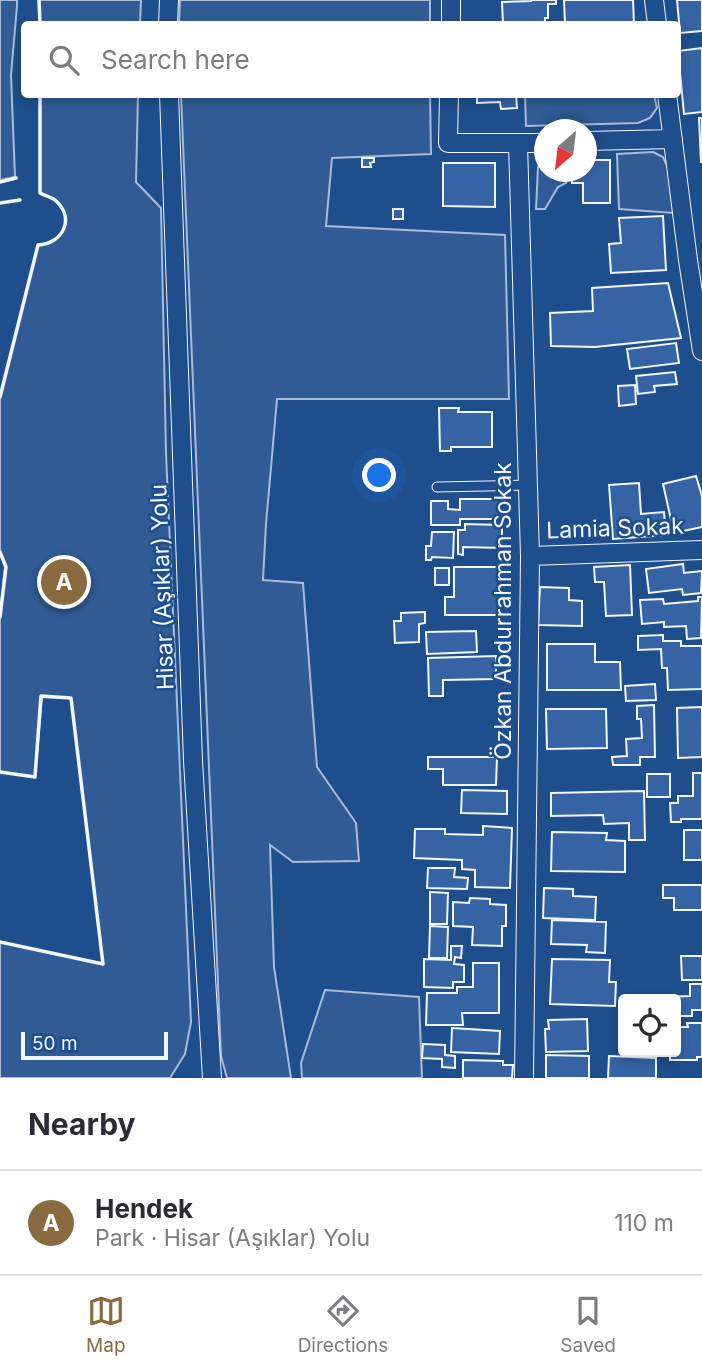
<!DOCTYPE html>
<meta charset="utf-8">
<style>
body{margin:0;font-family:Inter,sans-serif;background:#f2f2f3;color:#2b2b33}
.controls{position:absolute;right:21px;bottom:21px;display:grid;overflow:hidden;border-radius:7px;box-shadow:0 4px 10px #0003}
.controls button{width:63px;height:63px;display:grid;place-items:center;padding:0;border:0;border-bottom:2px solid #e1e1e2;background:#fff;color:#2b2b33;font:35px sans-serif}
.compass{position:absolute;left:534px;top:119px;width:63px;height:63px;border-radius:50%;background:#fff;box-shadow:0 4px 10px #0003;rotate:208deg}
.scale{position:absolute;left:21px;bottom:18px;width:147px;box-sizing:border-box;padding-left:7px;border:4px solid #f2f6ff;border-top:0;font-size:19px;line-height:24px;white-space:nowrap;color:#f2f6ff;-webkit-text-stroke:5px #1f4e8c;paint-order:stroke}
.you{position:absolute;left:380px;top:476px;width:24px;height:24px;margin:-18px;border:5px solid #fff;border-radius:50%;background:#1a73e8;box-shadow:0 0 0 10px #1a73e833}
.badge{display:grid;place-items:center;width:46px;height:46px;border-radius:50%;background:#8a6a3f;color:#fff;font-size:23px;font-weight:700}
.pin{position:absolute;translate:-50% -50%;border:4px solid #fff;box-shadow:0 2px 7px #0006}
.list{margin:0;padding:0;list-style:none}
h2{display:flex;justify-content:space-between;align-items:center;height:91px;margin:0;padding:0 28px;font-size:30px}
h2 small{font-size:23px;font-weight:400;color:#7c7c81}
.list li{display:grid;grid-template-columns:46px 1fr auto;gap:21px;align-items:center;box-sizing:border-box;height:105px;padding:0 28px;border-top:2px solid #e1e1e2}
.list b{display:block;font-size:26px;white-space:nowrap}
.list p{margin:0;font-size:23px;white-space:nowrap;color:#7c7c81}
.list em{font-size:23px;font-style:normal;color:#7c7c81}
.icon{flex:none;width:38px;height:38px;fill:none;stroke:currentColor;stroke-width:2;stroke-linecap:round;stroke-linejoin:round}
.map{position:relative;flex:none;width:702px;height:1078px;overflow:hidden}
.search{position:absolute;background:#fff;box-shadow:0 4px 10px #0003;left:21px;right:21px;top:21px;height:77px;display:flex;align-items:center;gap:18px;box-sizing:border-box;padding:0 24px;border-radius:7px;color:#7c7c81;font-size:26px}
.sheet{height:196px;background:#fff}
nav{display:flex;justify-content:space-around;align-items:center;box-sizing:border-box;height:98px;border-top:2px solid #e1e1e2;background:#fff;font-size:19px;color:#7c7c81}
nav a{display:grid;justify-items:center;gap:4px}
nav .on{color:#8a6a3f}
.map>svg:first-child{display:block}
.green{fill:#305b95;stroke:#a8bbd7;stroke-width:2}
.building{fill:#3563a3;stroke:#f2f6ff;stroke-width:2}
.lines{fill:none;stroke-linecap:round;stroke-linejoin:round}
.service-casing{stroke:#f2f6ff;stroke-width:11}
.minor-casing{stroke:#f2f6ff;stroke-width:20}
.service{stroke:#1f4e8c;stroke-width:9}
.minor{stroke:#1f4e8c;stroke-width:18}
.wall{stroke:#f2f6ff;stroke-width:3.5}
.labels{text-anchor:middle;stroke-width:5;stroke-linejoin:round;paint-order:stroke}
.street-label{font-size:23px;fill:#f2f6ff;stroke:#1f4e8c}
</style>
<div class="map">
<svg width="702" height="1078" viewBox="0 0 702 1078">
<rect width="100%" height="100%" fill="#1f4e8c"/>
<!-- green -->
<path class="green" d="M0 0H17V6L11 75 15 177 0 180Z
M39 0H141L140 24H40Z
M180 0H430V24H179Z
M40 95H138L136 182 161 208 166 453 191 1022 185 1054 170 1078H0V942L103 964 71 698 42 697 35 777 0 772V614L5 567 0 552V397L38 245C62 244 76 219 56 201 52 197 45 196 40 193Z
M181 95H430L431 154 332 158 326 226 505 235 509 399H277L266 524 263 580 303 583 317 767 356 823 359 861 293 862 270 845 274 967 291 1078H227L221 1056Z
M525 95H654L657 108 650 118 638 123 526 126Z
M653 152 663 157 669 170 674 213 619 209 617 154Z
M544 158V172H566V183L558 187 545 209H536L538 167Z
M325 990 419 997 422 1078H302L301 1063Z"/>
<!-- building -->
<path class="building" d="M531 0H556V4H548V18H545V24H503L502 2 531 1Z
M564 0H633L634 24H565Z
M677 0H702V31L680 33Z
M702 48V112L684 114 678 51Z
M477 94H516L517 108 501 109 500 102 477 103Z
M699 118H702V162H701Z
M362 158H374V162L370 163 371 167H362Z
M586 160H610V203H583V183H572V172H586Z
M443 163H495V207L443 206Z
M393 209H403V219H393Z
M663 216 666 270 611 273 609 244 621 243 619 218Z
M668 283 681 338 595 347 551 346 550 313 593 311 592 288Z
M676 343 679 363 630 369 627 349Z
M675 372 677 384 654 386 655 392 638 394 636 376Z
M635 385 636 404 619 406 618 386Z
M439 408H459L458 412H492V447H451V451H440Z
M696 476 702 496V527L674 533 663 484Z
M639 483 641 514 664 512 666 535 613 539 609 485Z
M460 499H499V519H460V525H431V501H448V509L460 510Z
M465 524 502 525V548L463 547V555L458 554V530H465Z
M432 532H454L453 558 432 557 431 560H426V546H431Z
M683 564 684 573 702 571 701 593 683 595 682 589 649 593 646 569Z
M630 565 632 615 606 616 604 582H595L594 567Z
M454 567H500L501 615H445V597H454Z
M435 568H449V585H435Z
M540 587 569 588V600L582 601V626L538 625Z
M698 597H702L701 638 687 639 686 626 664 627V622L642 624 640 600 663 599 664 604 698 601Z
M425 612V623L419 624V642L395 643 394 621H401V613Z
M476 631 477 652 427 654 426 632Z
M663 635V641H681V646H702V689L668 690 667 668H662L661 649 638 650V636Z
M547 644H595V662H620L621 690H547Z
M496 656V679L443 680V696H429L428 658Z
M655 684 656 700 626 701 625 686Z
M654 705 655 757H640V765H613L612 757 627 756 626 739 642 738 641 719H637V706Z
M702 707V757L678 758 677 708Z
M546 709H606L607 748 547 749Z
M428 757H497L496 785H443V769H428Z
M693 773H702V819H681V822H671L670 803H678V796H693Z
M647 774H670V797H647Z
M462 790 507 791V814L461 813Z
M644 791 645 840H629V823L604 824 603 815 551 816V793Z
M483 826 512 828 510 888 475 887V870L462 869V860L414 858 415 829H445V834L483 835Z
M684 830H702V860H684Z
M552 832 607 833 606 840 625 841V872L551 871Z
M428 868H455L454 877 468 878 467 889 427 888Z
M663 885H702V910H674V898H663Z
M544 888 573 889V896L596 897 595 920 543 918Z
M430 892 448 893 447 924H430Z
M470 898 490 899V904L506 905V926H502V946L472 945 473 927 453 926V902L469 903Z
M552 920 606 922 605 953 586 952 587 945 551 944Z
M430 926 448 927 447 958H429Z
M451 946H462L461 958 455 957 454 964 464 965V982H453V988L424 987V959L451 960Z
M681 956H702V980H682Z
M552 959 610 960 609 982H616L615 1006 550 1004Z
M473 963H499V1013H462L463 1025H426L427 993H457V987H473Z
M690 984H702V1010H692V1016H676V999H664V997L690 996Z
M587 1019 588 1051 546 1052 545 1029H549L548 1020Z
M687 1023H702V1057H697V1060H670V1052H676V1027H688Z
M452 1028 500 1031 499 1054 451 1052Z
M423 1044 445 1045V1055L455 1056V1068L442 1067V1059L422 1058Z
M546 1055 589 1056V1078H546Z
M609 1056 656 1058V1078H608Z
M463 1060 503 1061V1065H513L512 1078H463Z"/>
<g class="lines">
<defs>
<path id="service" d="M437 487 529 485"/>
<path id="minor" d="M654 0 657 24
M168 24 169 0
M451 24V0
M169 94 193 761 212 1078
M449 94 448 143H544
M667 94 688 260 702 351
M586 141 673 139
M518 143 530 556 524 1078
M530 556 702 550"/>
</defs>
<!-- service casing -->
<use href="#service" class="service-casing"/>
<!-- minor casing -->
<use href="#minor" class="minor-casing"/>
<!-- service -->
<use href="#service" class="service"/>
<!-- minor -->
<use href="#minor" class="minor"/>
<!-- wall -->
<path class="wall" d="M39 0 40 24
M0 182 16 178
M0 203 20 200
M0 397 38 245C62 244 76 219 56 201 52 197 45 196 40 193V94
M0 552 6 567 0 617
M0 772 35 777 41 696 71 698 103 964 0 942"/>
</g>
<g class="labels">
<!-- street labels -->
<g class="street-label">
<text transform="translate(615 528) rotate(-2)" y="8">Lamia Sokak</text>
<text transform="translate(162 587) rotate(-92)" y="8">Hisar (Aşıklar) Yolu</text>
<text transform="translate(503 611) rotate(-90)" y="8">Özkan Abdurrahman Sokak</text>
</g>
</g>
</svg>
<div class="controls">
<button><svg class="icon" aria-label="locate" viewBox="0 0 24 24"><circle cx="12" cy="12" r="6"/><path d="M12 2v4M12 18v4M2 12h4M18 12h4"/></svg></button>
</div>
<svg class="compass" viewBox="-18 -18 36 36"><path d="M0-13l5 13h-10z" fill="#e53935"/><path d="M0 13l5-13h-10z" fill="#7c7c81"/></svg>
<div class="scale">50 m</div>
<div class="you"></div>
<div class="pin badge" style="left:64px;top:582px">A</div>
<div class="search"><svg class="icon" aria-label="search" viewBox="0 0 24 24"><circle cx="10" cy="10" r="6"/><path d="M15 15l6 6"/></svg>Search here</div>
</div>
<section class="sheet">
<h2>Nearby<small></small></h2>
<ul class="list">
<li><span class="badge">A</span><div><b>Hendek</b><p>Park · Hisar (Aşıklar) Yolu</p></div><em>110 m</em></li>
</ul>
</section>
<nav>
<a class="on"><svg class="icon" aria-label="map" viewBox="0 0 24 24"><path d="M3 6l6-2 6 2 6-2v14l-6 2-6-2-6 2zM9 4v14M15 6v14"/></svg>Map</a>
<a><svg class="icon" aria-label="directions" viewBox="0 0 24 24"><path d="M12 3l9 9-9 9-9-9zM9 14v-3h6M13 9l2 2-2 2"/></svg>Directions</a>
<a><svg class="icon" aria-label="saved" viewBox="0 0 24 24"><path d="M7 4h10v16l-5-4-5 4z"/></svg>Saved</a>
</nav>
